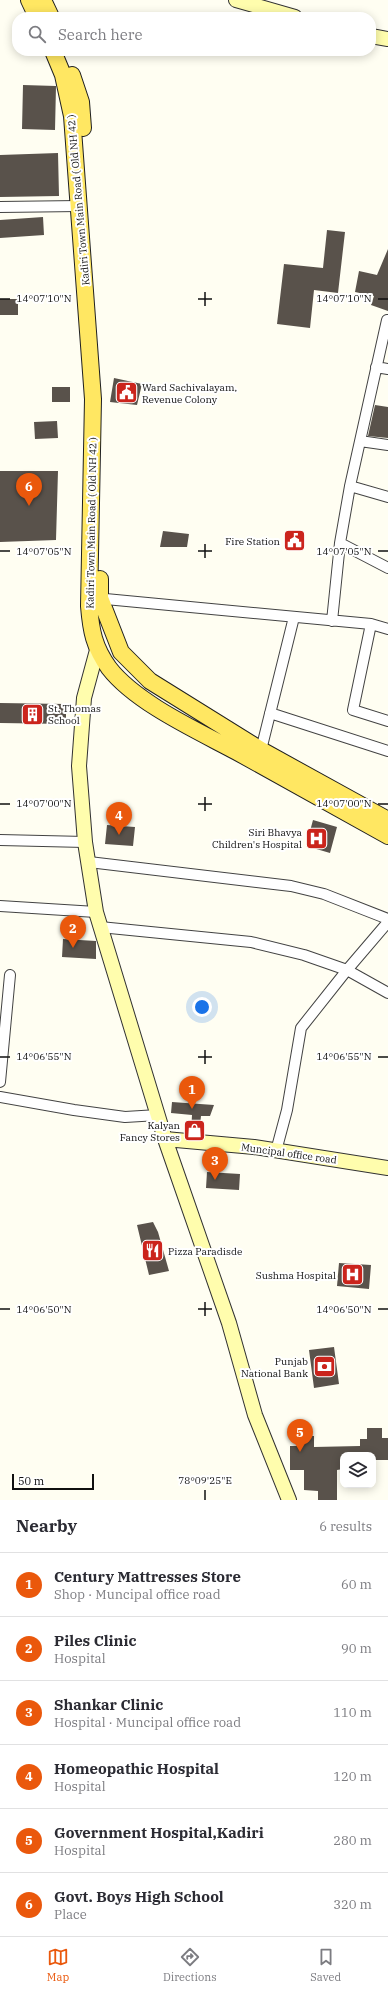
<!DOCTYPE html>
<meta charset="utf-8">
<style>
body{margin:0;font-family:"IBM Plex Serif",serif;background:#f7f7f7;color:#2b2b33}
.controls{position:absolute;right:12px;bottom:12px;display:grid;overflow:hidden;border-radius:8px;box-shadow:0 2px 10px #0003}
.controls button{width:36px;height:36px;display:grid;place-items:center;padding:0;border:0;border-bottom:1px solid #e1e1e2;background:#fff;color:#2b2b33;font:20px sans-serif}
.scale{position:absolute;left:12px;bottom:10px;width:82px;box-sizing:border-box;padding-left:4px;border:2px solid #101010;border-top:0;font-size:11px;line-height:14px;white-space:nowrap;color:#101010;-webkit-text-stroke:3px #fff;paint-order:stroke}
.you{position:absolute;left:202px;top:1007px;width:14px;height:14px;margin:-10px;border:3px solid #fff;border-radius:50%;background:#1a73e8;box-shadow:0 0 0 6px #1a73e833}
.badge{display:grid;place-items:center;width:26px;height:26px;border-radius:50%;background:#ea580c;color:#fff;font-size:13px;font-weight:700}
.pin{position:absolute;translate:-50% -33px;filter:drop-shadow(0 1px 2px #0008)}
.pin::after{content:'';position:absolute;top:21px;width:14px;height:12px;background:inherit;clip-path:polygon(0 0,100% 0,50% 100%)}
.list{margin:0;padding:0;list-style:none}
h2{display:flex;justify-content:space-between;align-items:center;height:52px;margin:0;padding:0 16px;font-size:17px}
h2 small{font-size:13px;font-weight:400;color:#7c7c81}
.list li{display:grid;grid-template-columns:26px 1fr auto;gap:12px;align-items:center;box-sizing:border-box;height:64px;padding:0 16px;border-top:1px solid #e1e1e2}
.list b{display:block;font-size:15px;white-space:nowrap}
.list p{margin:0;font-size:13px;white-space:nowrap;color:#7c7c81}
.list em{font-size:13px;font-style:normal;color:#7c7c81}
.icon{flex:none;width:22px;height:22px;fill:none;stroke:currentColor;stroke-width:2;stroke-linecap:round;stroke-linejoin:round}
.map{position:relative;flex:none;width:388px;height:1500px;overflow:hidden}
.search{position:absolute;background:#fff;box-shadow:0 2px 10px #0003;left:12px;right:12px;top:12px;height:44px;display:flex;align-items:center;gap:10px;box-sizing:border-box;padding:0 14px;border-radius:16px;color:#7c7c81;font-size:15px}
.sheet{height:436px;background:#fff}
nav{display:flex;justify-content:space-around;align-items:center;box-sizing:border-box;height:56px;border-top:1px solid #e1e1e2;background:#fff;font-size:11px;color:#7c7c81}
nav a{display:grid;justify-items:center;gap:2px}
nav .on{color:#ea580c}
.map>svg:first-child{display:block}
.building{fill:#59524b}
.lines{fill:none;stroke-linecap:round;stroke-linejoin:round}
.street-casing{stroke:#434343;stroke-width:12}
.secondary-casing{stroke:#323232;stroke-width:16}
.primary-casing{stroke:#212121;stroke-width:18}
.street{stroke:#fff;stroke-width:10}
.secondary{stroke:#fffdad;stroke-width:14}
.primary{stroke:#ffe762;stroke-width:16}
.ticks{fill:none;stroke:#101010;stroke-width:1.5}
.labels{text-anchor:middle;stroke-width:4;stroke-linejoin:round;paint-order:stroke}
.street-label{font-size:10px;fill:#101010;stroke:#fff}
.poi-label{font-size:10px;fill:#101010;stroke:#fff;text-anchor:end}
.ticks-label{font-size:10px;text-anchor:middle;fill:#101010;stroke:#fff;stroke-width:4;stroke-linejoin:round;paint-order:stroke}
</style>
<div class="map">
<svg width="388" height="1500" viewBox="0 0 388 1500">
<rect width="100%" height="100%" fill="#fffef2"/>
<!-- building -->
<path class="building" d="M23 85 56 86 55 130 22 129Z
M58 153 59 196 0 197V155Z
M43 217 44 235 0 238V220Z
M327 230 345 232 338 293 314 290 310 328 277 324 284 264 323 268Z
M388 249V311L371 305 374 296 355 292 359 271 377 275Z
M0 299H18V315H0Z
M114 378 142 384 137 405 110 402Z
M52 387H70V402H52Z
M375 405 388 407V438L368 436Z
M57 421 58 438 35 439 34 422Z
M0 471H58L56 540 0 542Z
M163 531 189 534 187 547H160Z
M0 703 66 704V724L0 723Z
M313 820 337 827 330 853 306 846Z
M107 825 135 827 133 846 105 844Z
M63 939 96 941V959L62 957Z
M172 1102 214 1105 210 1116H201L199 1134 191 1133 192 1115 171 1113Z
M207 1172 240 1174 239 1190 206 1188Z
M153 1222 158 1232 169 1271 149 1275 137 1225Z
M339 1263 371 1265 369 1289 337 1286Z
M334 1347 339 1384 314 1388 309 1350Z
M367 1428H382V1438H388V1460H373V1455H343V1469L337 1470V1500H318V1491L304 1490V1470H290V1446H299L298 1436H314V1447L360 1446V1439H367Z"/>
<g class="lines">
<defs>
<path id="street" d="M0 207 79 206
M376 367 388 369
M360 441 388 445
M350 486 388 497
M340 543 388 568
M95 598 371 624 388 629
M332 621 340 543 350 486 387 320
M371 624 353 710 388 721
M270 713 388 751
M260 754 294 617
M0 840 85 842
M89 862 291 886 324 894 388 919
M0 906 96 912
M100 927 251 942 304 955 347 970 388 993
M0 1082 10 975
M0 1097 74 1110 125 1117 158 1115
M276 1151 287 1110 301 1028 347 970 388 922"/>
<path id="secondary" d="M236 0 295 17
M371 36 388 39
M97 650 84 698 79 766 85 842 96 912 165 1139 229 1323 255 1415 289 1500
M165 1139 254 1147 388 1168"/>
<path id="primary" d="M29 0 37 17
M43 0 51 17
M53 51 63 75 72 116 93 399 89 606C91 631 94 647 109 668 136 703 198 731 237 752 288 780 338 808 388 836
M72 75 81 102 83 128
M100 579V598L121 652 150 681 261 750 388 820"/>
</defs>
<!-- street casing -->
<use href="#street" class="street-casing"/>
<!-- secondary casing -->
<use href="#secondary" class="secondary-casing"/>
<!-- primary casing -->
<use href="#primary" class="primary-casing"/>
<!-- street -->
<use href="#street" class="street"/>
<!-- secondary -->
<use href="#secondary" class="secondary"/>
<!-- primary -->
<use href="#primary" class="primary"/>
</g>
<!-- ticks -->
<path class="ticks" d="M205 292V306M0 299H10M198 299H212M378 299H388M205 544V558M0 551H10M198 551H212M378 551H388M205 797V811M0 804H10M198 804H212M378 804H388M205 1050V1064M0 1057H10M198 1057H212M378 1057H388M205 1302V1316M0 1309H10M198 1309H212M378 1309H388M205 1490V1500"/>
<!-- icons -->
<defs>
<symbol id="civic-square" viewBox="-11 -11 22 22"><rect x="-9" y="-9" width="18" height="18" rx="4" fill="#cb241c" stroke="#fff"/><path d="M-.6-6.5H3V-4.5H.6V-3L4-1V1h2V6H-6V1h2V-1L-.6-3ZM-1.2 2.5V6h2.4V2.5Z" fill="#fff"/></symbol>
<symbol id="building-square" viewBox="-11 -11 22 22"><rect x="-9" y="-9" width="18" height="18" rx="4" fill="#cb241c" stroke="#fff"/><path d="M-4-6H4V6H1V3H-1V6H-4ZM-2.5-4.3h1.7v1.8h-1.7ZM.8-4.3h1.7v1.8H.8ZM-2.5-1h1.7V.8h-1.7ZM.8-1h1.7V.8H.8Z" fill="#fff"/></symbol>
<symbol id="hospital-square" viewBox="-11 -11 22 22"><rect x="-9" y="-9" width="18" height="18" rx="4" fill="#cb241c" stroke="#fff"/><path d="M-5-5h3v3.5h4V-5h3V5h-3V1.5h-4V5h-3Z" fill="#fff"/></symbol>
<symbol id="shop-square" viewBox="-11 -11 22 22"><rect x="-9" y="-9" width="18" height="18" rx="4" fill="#cb241c" stroke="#fff"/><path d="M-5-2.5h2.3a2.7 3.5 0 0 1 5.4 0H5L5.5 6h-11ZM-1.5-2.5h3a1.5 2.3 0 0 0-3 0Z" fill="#fff"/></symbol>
<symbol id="restaurant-square" viewBox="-11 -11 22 22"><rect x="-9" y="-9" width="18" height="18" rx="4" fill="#cb241c" stroke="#fff"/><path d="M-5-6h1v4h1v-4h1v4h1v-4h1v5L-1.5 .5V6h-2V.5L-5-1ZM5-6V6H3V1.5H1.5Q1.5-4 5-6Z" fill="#fff"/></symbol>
<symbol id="bank-square" viewBox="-11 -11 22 22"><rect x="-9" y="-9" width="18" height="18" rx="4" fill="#cb241c" stroke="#fff"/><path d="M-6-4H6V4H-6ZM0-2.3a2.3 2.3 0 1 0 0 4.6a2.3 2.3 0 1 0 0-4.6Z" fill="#fff"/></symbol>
</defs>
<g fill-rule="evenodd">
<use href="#civic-square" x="114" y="380" width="25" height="25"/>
<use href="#civic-square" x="282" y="528" width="25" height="25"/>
<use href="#building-square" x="20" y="702" width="25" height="25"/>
<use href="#hospital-square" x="304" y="826" width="25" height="25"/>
<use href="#shop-square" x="182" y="1118" width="25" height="25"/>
<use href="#restaurant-square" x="140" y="1238" width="25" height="25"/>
<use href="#hospital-square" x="340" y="1262" width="25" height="25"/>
<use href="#bank-square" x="312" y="1354" width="25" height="25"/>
</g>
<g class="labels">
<!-- street labels -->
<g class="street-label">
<text transform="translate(78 200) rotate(-95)" y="4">Kadiri Town Main Road ( Old NH 42 )</text>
<text transform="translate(91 523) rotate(-89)" y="4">Kadiri Town Main Road ( Old NH 42 )</text>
<text transform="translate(289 1153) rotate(8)" y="4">Muncipal office road</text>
</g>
<!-- poi labels -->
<g class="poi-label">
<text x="142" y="391" text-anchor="start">Ward Sachivalayam,<tspan x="142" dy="12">Revenue Colony</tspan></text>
<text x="280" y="545">Fire Station</text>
<text x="48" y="712" text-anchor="start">St. Thomas<tspan x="48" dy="12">School</tspan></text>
<text x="302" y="836">Siri Bhavya<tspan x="302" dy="12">Children's Hospital</tspan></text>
<text x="180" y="1129">Kalyan<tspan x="180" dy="12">Fancy Stores</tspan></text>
<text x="168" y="1255" text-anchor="start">Pizza Paradisde</text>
<text x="336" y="1279">Sushma Hospital</text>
<text x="308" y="1365">Punjab<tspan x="308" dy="12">National Bank</tspan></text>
</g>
</g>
<g class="ticks-label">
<text x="44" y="302">14°07'10"N</text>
<text x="344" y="302">14°07'10"N</text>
<text x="44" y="555">14°07'05"N</text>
<text x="344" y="555">14°07'05"N</text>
<text x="44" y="807">14°07'00"N</text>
<text x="344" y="807">14°07'00"N</text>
<text x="44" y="1060">14°06'55"N</text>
<text x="344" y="1060">14°06'55"N</text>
<text x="44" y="1313">14°06'50"N</text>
<text x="344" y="1313">14°06'50"N</text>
<text x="205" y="1484">78°09'25"E</text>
</g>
</svg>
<div class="controls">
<button><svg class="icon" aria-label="layers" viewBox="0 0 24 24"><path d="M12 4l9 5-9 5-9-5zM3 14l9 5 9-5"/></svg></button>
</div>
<div class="scale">50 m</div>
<div class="you"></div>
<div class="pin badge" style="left:192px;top:1109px">1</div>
<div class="pin badge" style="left:73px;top:948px">2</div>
<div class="pin badge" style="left:215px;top:1180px">3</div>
<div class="pin badge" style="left:119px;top:835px">4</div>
<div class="pin badge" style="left:300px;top:1452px">5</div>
<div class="pin badge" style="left:29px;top:506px">6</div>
<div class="search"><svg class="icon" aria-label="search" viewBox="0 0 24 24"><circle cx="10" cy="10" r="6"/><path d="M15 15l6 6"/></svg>Search here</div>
</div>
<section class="sheet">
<h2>Nearby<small>6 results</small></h2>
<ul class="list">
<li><span class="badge">1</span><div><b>Century Mattresses Store</b><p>Shop · Muncipal office road</p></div><em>60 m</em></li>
<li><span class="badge">2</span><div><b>Piles Clinic</b><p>Hospital</p></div><em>90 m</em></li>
<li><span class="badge">3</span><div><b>Shankar Clinic</b><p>Hospital · Muncipal office road</p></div><em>110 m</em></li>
<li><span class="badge">4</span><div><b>Homeopathic Hospital</b><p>Hospital</p></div><em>120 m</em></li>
<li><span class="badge">5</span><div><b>Government Hospital,Kadiri</b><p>Hospital</p></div><em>280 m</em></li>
<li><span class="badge">6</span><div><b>Govt. Boys High School</b><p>Place</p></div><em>320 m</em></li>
</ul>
</section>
<nav>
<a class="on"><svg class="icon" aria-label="map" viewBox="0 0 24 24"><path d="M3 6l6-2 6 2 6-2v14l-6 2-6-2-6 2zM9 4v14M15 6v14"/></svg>Map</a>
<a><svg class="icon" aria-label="directions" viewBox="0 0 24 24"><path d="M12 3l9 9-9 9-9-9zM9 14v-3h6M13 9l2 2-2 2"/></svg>Directions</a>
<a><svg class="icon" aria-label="saved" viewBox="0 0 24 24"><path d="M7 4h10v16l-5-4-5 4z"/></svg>Saved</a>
</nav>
